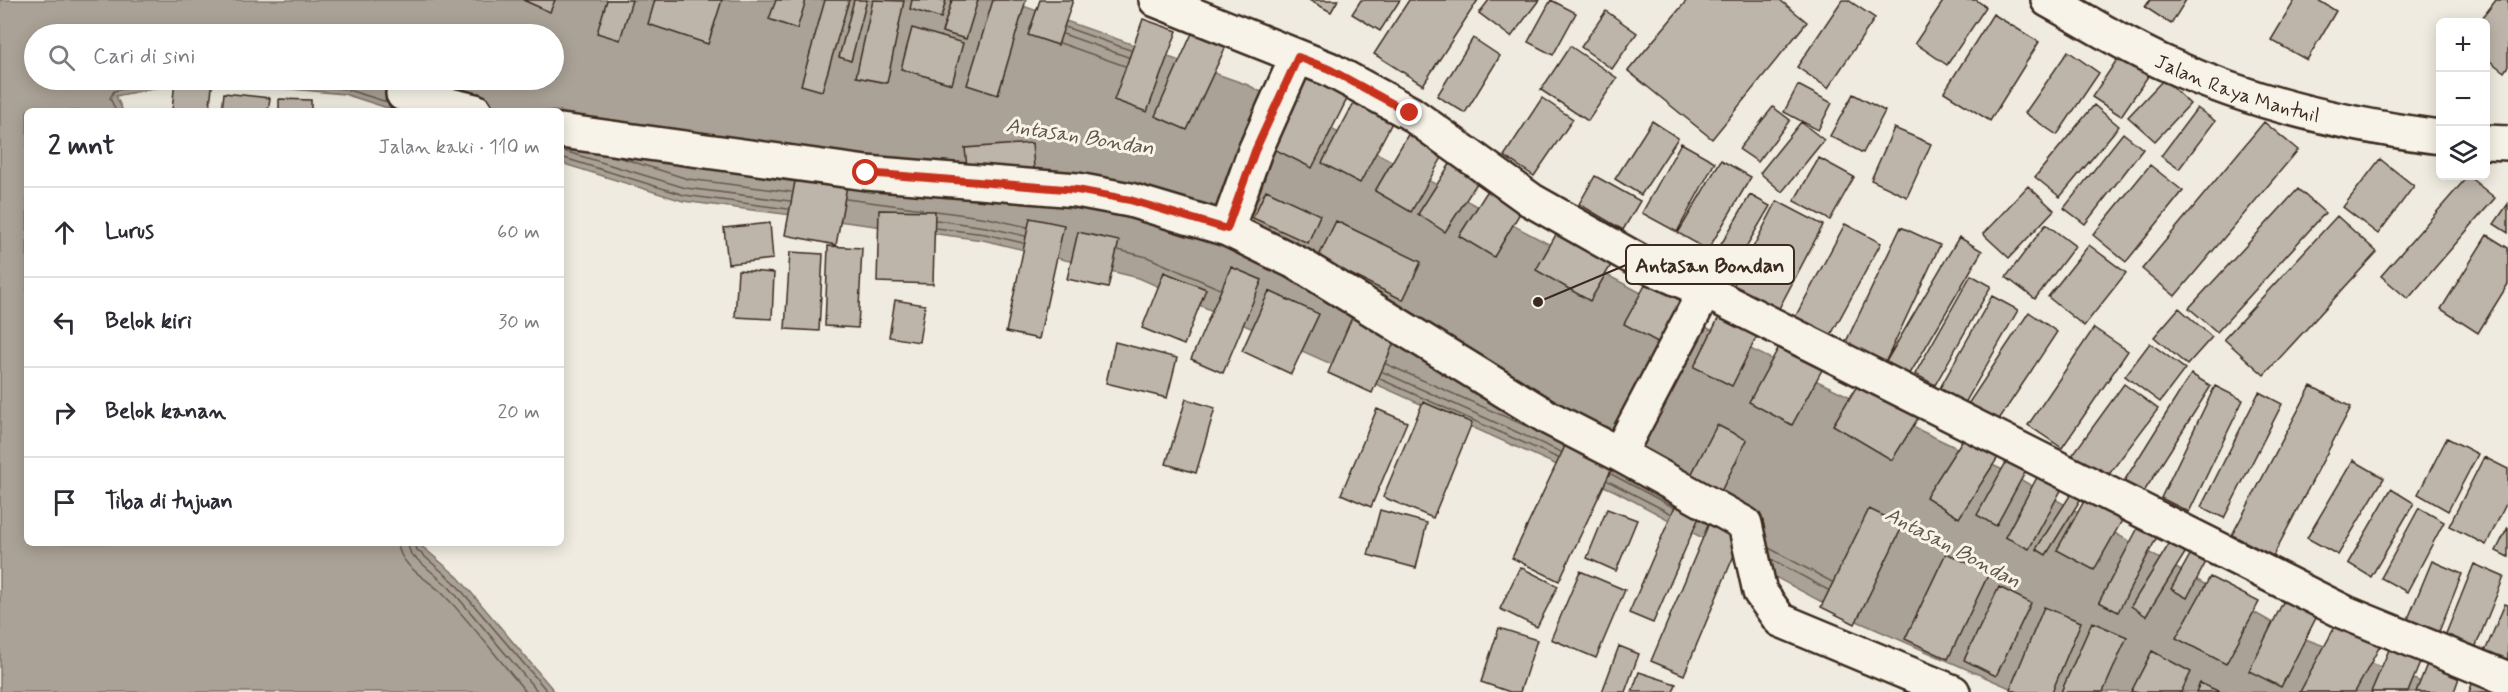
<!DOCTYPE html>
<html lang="id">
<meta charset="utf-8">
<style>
body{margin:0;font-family:Mynerve,sans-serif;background:#f2f2f3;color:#2b2b33}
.controls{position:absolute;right:18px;top:18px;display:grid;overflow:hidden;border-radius:9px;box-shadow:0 3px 15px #0003}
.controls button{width:54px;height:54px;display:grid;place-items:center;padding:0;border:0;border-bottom:2px solid #e1e1e2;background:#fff;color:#2b2b33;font:30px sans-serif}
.stop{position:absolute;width:18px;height:18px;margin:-14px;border:4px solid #c8321e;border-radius:50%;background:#fff}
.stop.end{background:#c8321e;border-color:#fff;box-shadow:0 2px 6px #0008}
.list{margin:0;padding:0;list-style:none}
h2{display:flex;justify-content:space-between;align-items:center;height:78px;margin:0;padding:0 24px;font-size:26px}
h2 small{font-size:20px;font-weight:400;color:#7c7c81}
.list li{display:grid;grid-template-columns:39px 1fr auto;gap:18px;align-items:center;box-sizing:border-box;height:90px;padding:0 24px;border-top:2px solid #e1e1e2}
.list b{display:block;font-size:22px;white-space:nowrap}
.list em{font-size:20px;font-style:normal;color:#7c7c81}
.icon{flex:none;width:33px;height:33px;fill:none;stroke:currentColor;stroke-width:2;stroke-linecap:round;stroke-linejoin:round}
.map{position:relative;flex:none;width:2508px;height:692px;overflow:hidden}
.search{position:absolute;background:#fff;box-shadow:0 3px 15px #0003;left:24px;top:24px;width:540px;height:66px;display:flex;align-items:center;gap:15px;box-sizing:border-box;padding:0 21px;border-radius:33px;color:#7c7c81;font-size:22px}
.panel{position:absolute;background:#fff;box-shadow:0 3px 15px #0003;left:24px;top:108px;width:540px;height:438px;border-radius:9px}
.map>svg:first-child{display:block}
.water{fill:#aaa296;stroke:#7e7266;stroke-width:1.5}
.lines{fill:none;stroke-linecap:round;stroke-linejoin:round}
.shore{stroke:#675a4e;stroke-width:1.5}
.building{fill:#bdb5aa;stroke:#3b2a1e;stroke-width:1.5}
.minor-casing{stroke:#3b2a1e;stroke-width:38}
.tertiary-casing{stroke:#3b2a1e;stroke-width:38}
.minor{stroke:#f7f3e8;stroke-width:33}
.tertiary{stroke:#f7f3e8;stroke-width:33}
.route{stroke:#c8321e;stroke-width:8}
.labels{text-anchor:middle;stroke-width:6;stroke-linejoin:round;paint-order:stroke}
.street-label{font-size:20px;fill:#3b2a1e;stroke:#f7f3e8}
.water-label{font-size:21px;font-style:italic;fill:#625448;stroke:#f7f3e8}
.leader{fill:none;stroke:#3b2a1e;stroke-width:2}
.callout-dot{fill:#3b2a1e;stroke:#f7f3e8;stroke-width:2}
.callout{fill:#f7f3e8;stroke:#3b2a1e;stroke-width:2}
.callout-label{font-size:21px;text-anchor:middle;font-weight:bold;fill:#3b2a1e}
</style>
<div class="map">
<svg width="2508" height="692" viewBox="0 0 2508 692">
<rect width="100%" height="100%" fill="#efebe0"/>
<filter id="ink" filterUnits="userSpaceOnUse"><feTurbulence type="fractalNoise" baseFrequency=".0167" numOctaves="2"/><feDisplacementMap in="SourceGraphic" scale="12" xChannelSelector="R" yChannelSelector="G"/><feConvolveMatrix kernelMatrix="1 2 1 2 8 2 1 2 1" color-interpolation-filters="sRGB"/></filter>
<g filter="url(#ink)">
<!-- water -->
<path class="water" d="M0 0H1006L1248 85 1713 331 2011 474 2292 634 2448 692H2019L1859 622 1615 491 1139 278 983 240 683 201 561 163V111H397L344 94 198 80H554V34H34V80H194L116 96 123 111H27V543H418L458 577 555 692H0Z"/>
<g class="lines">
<!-- shore -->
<path class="shore" d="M1065 27 1130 50
M1063 34 1128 57
M1060 43 1125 66
M301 84 345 89 387 102
M116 111 110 98 114 91 165 80
M561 150 686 188 790 201
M561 157 684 195 788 209
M618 157 688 179 791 192
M846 199 923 209
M936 211 988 218 1027 227
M936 220 986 227 1025 236
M936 228 985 234 1023 243
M1118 250 1147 257 1220 289
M1386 364 1533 429
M1383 372 1561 452
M1380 379 1558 458
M1611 474 1673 507
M1608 481 1670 513
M398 543C399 566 428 579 442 593 472 623 498 659 526 692
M407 543 411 554 449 587 538 692
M415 543 417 550 454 582 548 692
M1769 548 1832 582
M1771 559 1828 590"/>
</g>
<!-- building -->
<path class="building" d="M523 0H555L550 12Z
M607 0H632L620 40 597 33Z
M655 0H722L708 44 648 24Z
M776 0H806L797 29 769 19Z
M825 0H849L822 91 801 85Z
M854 0H867L851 61 839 57Z
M873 0 904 1 887 83 856 77Z
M912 0H946L941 18 910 9Z
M952 0H978L966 39 942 32Z
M993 0H1026L998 95 967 85Z
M1040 0H1073L1058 45 1028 35Z
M1309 0H1338L1331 12Z
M1361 0H1400L1380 31 1352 14Z
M1409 0H1478L1423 85 1374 54Z
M1489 0H1539L1511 37 1479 13Z
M1551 0 1576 13 1553 55 1528 42Z
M1687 0H1780L1807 22 1712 139 1628 71Z
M1842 0H1848L1875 18 1828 88 1797 67Z
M1944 0H1976L1986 7 1947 65 1915 43Z
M2150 0H2186L2171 24 2145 7Z
M2295 0H2318L2336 11 2307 60 2271 40Z
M2496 0H2508V66L2504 72 2486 58V22H2479Z
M1606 11 1637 33 1612 69 1581 47Z
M1993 14 2039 42 1990 121 1944 92Z
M1143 19 1177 31 1147 112 1114 100Z
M912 28 963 43 952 84 901 69Z
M1193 31 1226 46 1187 130 1155 116Z
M1473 38 1500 56 1465 113 1437 96Z
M1570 46 1617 78 1588 121 1541 90Z
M2124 49 2153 69 2121 116 2092 97Z
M2068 51 2099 73 2057 135 2025 113Z
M1307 77 1348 97 1312 168 1272 148Z
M2164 79 2190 104 2155 141 2128 117Z
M175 80H213L209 111H172Z
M273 80H299L300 87 274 88Z
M1798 85 1832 103 1818 130 1784 112Z
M224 93 270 98 268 111H222Z
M1853 94 1885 111 1863 153 1830 136Z
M1358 95 1396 115 1360 183 1322 163Z
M1542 98 1573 119 1534 176 1504 156Z
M279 99 311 100V111H279Z
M2094 105 2119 126 2060 197 2035 177Z
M1773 107 1790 120 1758 162 1739 149Z
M2197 108 2215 121 2179 169 2161 156Z
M1652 121 1678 138 1641 195 1615 179Z
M1801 122 1824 140 1782 192 1760 173Z
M2264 122 2298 150 2175 296 2142 269Z
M1413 126 1448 147 1411 212 1375 191Z
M1894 128 1931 144 1907 197 1871 180Z
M2123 133 2143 149 2085 224 2064 208Z
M1032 143 1035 181 969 187 965 148Z
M1681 143 1715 162 1677 232 1642 213Z
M1457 153 1485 171 1445 232 1418 214Z
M1819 158 1854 177 1830 220 1794 201Z
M2380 159 2414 186 2378 234 2343 207Z
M799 160 850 170 836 245 785 235Z
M1721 160 1751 177 1708 250 1678 233Z
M2150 165 2183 191 2126 262 2093 235Z
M1595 176 1640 201 1623 230 1579 204Z
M2468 176 2495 198 2408 299 2381 276Z
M2028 186 2054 210 2009 258 1983 234Z
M1490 187 1523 208 1494 257 1459 236Z
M2298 189 2325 213 2217 332 2189 308Z
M1266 190 1320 215 1308 243 1253 218Z
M1750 195 1770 206 1736 264 1716 253Z
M1777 201 1823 225 1776 314 1731 290Z
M2508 204V233L2494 224Z
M879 210 935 211 933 284 877 282Z
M2337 216 2377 252 2264 375 2224 339Z
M1566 217 1621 248 1590 301 1536 270Z
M1030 218 1064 225 1039 339 1006 332Z
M1336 221 1421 262 1403 300 1318 258Z
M770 223 773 259 728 264 724 228Z
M1845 224 1881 243 1827 342 1792 323Z
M2046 224 2075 246 2035 299 2006 277Z
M1901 227 1940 245 1884 365 1844 346Z
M1078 232 1119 241 1108 288 1067 279Z
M2487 235 2508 248V284L2478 333 2441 309Z
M1959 237 1982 251 1907 379 1884 365Z
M2089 245 2126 273 2084 326 2048 297Z
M828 246 862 248 858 328 825 326Z
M790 252 823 254 819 331 785 329Z
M1231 267 1262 280 1223 373 1191 359Z
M738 270 774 273 772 319 735 317Z
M1164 272 1206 289 1184 345 1142 328Z
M1971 275 1991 286 1935 385 1915 374Z
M1649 278 1691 301 1667 347 1624 324Z
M1269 291 1319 314 1291 374 1242 351Z
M1992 296 2018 310 1965 403 1940 388Z
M895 300 925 305 919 342 889 337Z
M1727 301 1765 320 1732 386 1694 367Z
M2179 308 2212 337 2187 365 2154 337Z
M2029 312 2057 332 1994 427 1966 407Z
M1354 313 1399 331 1372 393 1328 373Z
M2094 328 2128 351 2062 448 2028 425Z
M1115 342 1177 358 1167 398 1106 383Z
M2150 343 2185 369 2160 402 2125 376Z
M1780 345 1823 368 1792 425 1749 402Z
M2191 374 2211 386 2140 498 2121 486Z
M1863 376 1922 412 1892 460 1833 425Z
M2124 384 2158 409 2104 481 2071 457Z
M2215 386 2243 400 2189 512 2161 498Z
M2311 386 2351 407 2273 556 2232 535Z
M2259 392 2282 404 2224 518 2201 507Z
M1186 399 1215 408 1196 473 1166 464Z
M1423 402 1472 423 1433 518 1383 497Z
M1377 409 1407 422 1371 507 1341 494Z
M1717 425 1747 440 1718 497 1688 481Z
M1574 427 1621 449 1559 581 1512 558Z
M1970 428 2004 448 1959 518 1926 497Z
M2447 438 2478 454 2448 511 2418 494Z
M2010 455 2029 465 1996 526 1977 515Z
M2484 457 2508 469V500L2486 545 2449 526Z
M2353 460 2384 478 2338 555 2307 538Z
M2041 470 2065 483 2029 549 2005 537Z
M2078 483 2087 489 2046 555 2036 549Z
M2391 489 2414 503 2371 577 2348 563Z
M2088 494 2125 515 2094 570 2057 550Z
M1676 504 1700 515 1653 623 1629 613Z
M2419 508 2444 522 2407 592 2381 578Z
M1607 509 1637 520 1616 571 1587 558Z
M1869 509 1903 525 1855 624 1821 607Z
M1380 510 1427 523 1416 568 1368 555Z
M1712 516 1745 529 1684 675 1651 661Z
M2140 524 2159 533 2118 612 2099 602Z
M2508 527V557L2496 551Z
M2174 536 2190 545 2146 616 2131 606Z
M2194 548 2209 556 2187 598 2171 589Z
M1946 553 1989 573 1948 659 1905 639Z
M2432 561 2462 574 2436 639 2405 626Z
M2474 564 2504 577 2473 653 2443 641Z
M1520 567 1558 586 1537 627 1500 609Z
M1580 571 1625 590 1596 658 1551 639Z
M2210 577 2259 602 2226 664 2176 638Z
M1999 587 2031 603 1996 676 1964 660Z
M2288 592 2321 608 2281 687 2249 671Z
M2505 604 2508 605V667L2483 656Z
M2044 607 2081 622 2052 692H2018L2010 689Z
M2338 621 2381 644 2355 692H2300Z
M2092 622 2127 637 2103 692H2061Z
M1499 628 1537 640 1520 692H1510L1481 682Z
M2391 645 2422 658 2408 692H2371Z
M1619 646 1639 654 1625 692H1602Z
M2152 651 2191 672 2181 692H2131Z
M2429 659 2461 672 2454 692H2416Z
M1639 672 1676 684 1673 692H1632Z
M2476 674 2496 692H2469Z
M2200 683 2220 692H2196Z"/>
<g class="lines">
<defs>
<path id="minor" d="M1156 0 1329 69 1410 113 1531 200 1648 266 1705 291 2346 613 2508 679
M405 80 403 94 475 111
M561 131 866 173 1077 190 1130 200 1227 229 1299 264 1549 418 1619 454 1745 524 1760 592 1780 620 1953 692
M1227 229 1255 151 1297 57
M1619 454 1705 291"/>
<g id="tertiary">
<path id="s1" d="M2048 0C2088 22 2127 47 2169 65 2254 104 2347 125 2440 137"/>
<path d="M2486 142 2508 143"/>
</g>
</defs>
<!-- minor casing -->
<use href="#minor" class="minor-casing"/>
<!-- tertiary casing -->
<use href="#tertiary" class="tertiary-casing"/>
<!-- minor -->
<use href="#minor" class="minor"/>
<!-- tertiary -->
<use href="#tertiary" class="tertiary"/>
</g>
</g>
<g class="lines" filter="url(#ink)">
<!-- route -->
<path class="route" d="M866 173 1077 190 1130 200 1227 229 1255 151 1298 57 1329 69 1410 113"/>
</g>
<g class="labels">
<!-- street labels -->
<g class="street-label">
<text dy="7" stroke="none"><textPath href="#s1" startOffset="210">Jalan Raya Mantuil</textPath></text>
</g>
<!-- water labels -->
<g class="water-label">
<text transform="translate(1080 136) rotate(9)" y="7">Antasan Bondan</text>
<text transform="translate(1953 547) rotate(28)" y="7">Antasan Bondan</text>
</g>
</g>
<!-- callouts -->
<path class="leader" d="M1538 302L1626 265"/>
<circle class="callout-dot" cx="1538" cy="302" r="6"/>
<rect class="callout" x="1626" y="245" width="168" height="39" rx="6"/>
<g class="callout-label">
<text x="1710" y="272">Antasan Bondan</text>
</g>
</svg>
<div class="controls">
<button>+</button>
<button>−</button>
<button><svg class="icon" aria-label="layers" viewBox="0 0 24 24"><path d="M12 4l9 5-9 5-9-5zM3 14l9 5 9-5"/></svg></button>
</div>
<div class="stop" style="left:866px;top:173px"></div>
<div class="stop end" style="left:1410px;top:113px"></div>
<div class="search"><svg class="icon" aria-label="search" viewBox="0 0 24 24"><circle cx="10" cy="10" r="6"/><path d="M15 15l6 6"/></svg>Cari di sini</div>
<section class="panel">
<h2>2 mnt<small>Jalan kaki · 110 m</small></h2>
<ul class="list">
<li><svg class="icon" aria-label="ahead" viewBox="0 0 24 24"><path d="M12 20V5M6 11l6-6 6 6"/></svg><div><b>Lurus</b></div><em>60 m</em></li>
<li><svg class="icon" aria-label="left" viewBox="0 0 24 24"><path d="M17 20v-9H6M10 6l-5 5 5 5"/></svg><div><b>Belok kiri</b></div><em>30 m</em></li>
<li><svg class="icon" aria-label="right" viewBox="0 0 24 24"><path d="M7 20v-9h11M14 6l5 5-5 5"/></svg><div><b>Belok kanan</b></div><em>20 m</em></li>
<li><svg class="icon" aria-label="arrive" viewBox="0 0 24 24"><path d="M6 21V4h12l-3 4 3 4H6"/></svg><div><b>Tiba di tujuan</b></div></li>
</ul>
</section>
</div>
